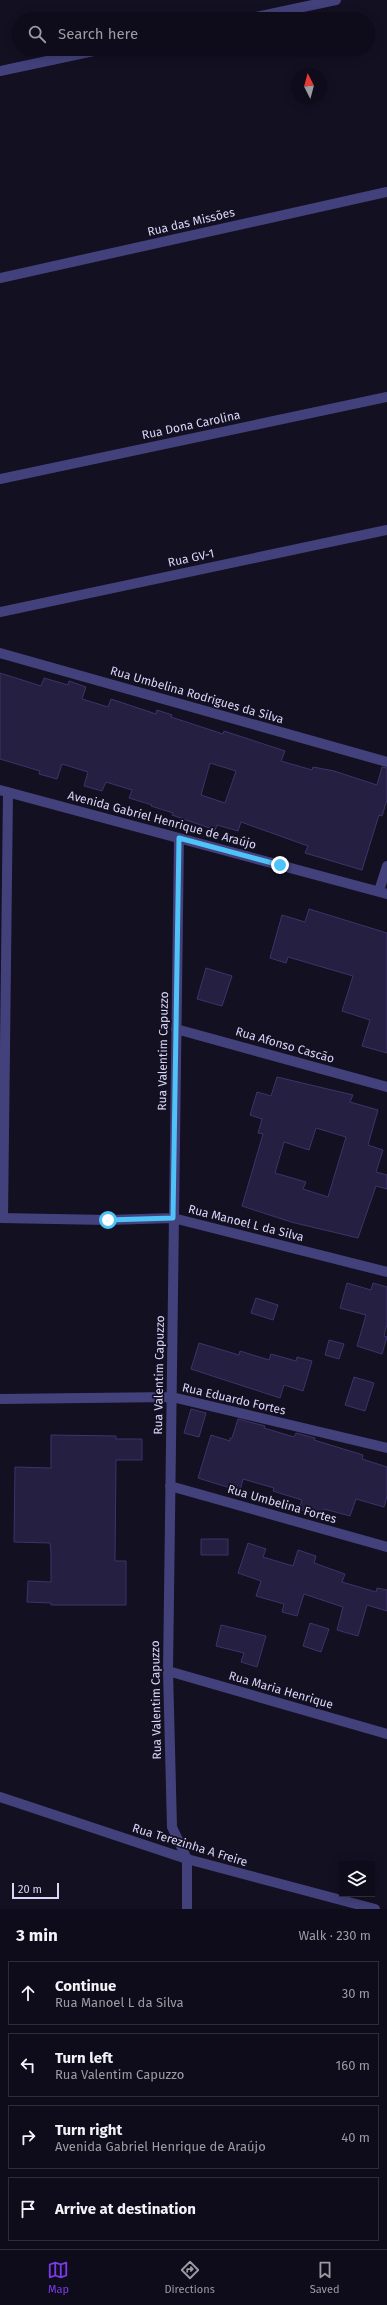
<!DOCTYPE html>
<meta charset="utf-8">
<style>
body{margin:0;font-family:"Fira Sans",sans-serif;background:#171523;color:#f1f3f6}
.controls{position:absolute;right:12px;bottom:12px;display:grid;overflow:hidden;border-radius:0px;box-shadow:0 2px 10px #0003}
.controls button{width:36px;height:36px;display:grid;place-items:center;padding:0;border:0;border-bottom:1px solid #2e2c39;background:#0e0c1a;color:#f1f3f6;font:20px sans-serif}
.compass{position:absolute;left:291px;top:68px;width:36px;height:36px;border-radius:50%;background:#0e0c1a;box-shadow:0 2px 10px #0003;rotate:354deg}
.scale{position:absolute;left:12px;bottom:10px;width:47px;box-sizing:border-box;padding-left:4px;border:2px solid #dad6fa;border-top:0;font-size:11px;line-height:14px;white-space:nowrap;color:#dad6fa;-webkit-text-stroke:3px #131022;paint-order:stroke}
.stop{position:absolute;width:12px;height:12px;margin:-9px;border:3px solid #4fc3f7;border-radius:50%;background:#fff}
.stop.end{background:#4fc3f7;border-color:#fff;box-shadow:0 1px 4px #0008}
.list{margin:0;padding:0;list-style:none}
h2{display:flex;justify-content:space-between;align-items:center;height:52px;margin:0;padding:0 16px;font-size:17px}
h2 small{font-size:13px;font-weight:400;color:#9b9ba2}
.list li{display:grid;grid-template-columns:26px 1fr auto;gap:12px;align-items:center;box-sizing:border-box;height:64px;margin:0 8px 8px;padding:0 8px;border:1px solid #2e2c39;border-radius:0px}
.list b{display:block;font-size:15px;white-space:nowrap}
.list p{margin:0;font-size:13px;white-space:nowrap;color:#9b9ba2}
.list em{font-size:13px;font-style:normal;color:#9b9ba2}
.icon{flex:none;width:22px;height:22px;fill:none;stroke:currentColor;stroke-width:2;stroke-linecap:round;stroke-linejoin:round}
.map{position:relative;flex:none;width:387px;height:1909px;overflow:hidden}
.search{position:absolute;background:#0e0c1a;box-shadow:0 2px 10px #0003;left:12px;right:12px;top:12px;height:44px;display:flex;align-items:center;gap:10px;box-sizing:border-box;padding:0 14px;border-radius:22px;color:#9b9ba2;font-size:15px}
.sheet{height:340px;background:#0e0c1a}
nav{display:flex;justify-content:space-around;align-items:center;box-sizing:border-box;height:56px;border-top:1px solid #2e2c39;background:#0e0c1a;font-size:11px;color:#9b9ba2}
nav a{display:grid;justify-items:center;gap:2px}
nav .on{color:#7c3aed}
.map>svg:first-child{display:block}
.building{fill:#251f41;stroke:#3e336a;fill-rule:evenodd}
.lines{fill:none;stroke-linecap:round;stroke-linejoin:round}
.minor{stroke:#43417c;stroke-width:10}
.route{stroke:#4fc3f7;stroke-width:5}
.labels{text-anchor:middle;stroke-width:3.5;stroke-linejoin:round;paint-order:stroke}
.street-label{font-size:12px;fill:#dad6fa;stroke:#131022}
</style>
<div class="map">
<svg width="387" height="1909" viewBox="0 0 387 1909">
<rect width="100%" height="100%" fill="#131022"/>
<!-- building -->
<path class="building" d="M0 673 41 686 44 678 68 685 69 681 86 687 82 699 108 707 111 699 156 714 157 710 172 715 171 717 223 734 224 731 285 751 281 761 312 770 313 767 334 771 377 785 382 767 387 768V800L382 816 379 815 362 870 305 853 308 846 241 822 238 831 217 825 215 830 172 815 173 813 151 806 152 805 129 798 132 790 106 782 102 791 84 786 88 772 62 764 57 779 39 774 40 771 0 759ZM210 763 236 771 225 803 201 795Z
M309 909 387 933V1053L362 1046 370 1020 342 1011 353 976 288 957 286 963 270 958 282 915 305 922Z
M206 968 232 976 222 1006 197 999Z
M277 1077 353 1095 350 1102 378 1110 368 1145 383 1150 376 1172 387 1175V1189L376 1186 358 1238 291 1222 242 1206 263 1134 258 1133 262 1119 250 1115 257 1092 271 1096ZM316 1128 346 1137 328 1197 303 1189 306 1182 275 1173 284 1142 309 1150Z
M347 1283 371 1290 373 1283 387 1287V1324L384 1336 387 1337 382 1354 357 1346 366 1315 340 1308Z
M256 1298 278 1305 273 1320 251 1313Z
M329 1340 344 1344 339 1359 325 1355Z
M199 1343 239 1355 240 1351 269 1360 271 1354 296 1361 297 1357 312 1361 303 1391 284 1385 280 1398 191 1369Z
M354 1377 374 1383 365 1411 345 1405Z
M191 1409 206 1413 199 1437 184 1433Z
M238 1419 265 1426 264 1428 294 1437 296 1433 315 1438 314 1440 363 1455 362 1459 387 1467V1496L384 1507 356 1499 350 1516 324 1509 322 1516 299 1509 302 1500 273 1491 274 1488 243 1479 240 1491 198 1478 211 1435 230 1441V1438H232Z
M51 1435 116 1436V1439H142V1460H116L115 1561H126V1605H51V1603L27 1602 28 1581 51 1582V1552L50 1543 14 1542 15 1467 51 1468Z
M201 1539H228V1555H201Z
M248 1543 266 1549 263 1557 293 1566 298 1550 316 1556 314 1563 345 1574 342 1582 376 1592 377 1588 387 1590V1611L367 1605 358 1636 337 1630 343 1607 304 1594 297 1616 282 1612 284 1604 256 1596 261 1581 238 1573Z
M310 1623 329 1629 321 1652 303 1646Z
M221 1625 266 1636 257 1667 241 1662 244 1653 216 1646Z"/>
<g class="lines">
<!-- minor -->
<path class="minor" d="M246 19 336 0
M0 71 103 49
M0 278 387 192
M0 479 387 397
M0 612 387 530
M0 653 387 762
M0 790 387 894
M179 838 168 1671 172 1827 187 1859V1909
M379 891 387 866
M176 1029 387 1087
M0 1218 108 1220 173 1218 387 1272
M3 1218 8 792
M0 1399 172 1397 387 1448
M170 1486 387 1547
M168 1671 387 1734
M0 1797 187 1859 375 1909"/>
</g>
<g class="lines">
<!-- route -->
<path class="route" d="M108 1220 173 1218 179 838 280 865"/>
</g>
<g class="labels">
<!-- street labels -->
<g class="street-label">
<text transform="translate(191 222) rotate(-13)" y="4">Rua das Missões</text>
<text transform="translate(191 425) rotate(-12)" y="4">Rua Dona Carolina</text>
<text transform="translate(191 558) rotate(-12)" y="4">Rua GV-1</text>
<text transform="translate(197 695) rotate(16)" y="4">Rua Umbelina Rodrigues da Silva</text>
<text transform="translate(162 820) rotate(15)" y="4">Avenida Gabriel Henrique de Araújo</text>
<text transform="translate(285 1045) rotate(16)" y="4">Rua Afonso Cascão</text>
<text transform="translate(163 1051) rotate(-89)" y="4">Rua Valentim Capuzzo</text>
<text transform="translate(246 1223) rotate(14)" y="4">Rua Manoel L da Silva</text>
<text transform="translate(159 1375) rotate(-89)" y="4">Rua Valentim Capuzzo</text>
<text transform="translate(234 1399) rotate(13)" y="4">Rua Eduardo Fortes</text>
<text transform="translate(282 1504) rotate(16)" y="4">Rua Umbelina Fortes</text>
<text transform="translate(281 1690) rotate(16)" y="4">Rua Maria Henrique</text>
<text transform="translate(156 1700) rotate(-91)" y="4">Rua Valentim Capuzzo</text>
<text transform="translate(190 1845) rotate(17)" y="4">Rua Terezinha A Freire</text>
</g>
</g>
</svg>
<div class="controls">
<button><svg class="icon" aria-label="layers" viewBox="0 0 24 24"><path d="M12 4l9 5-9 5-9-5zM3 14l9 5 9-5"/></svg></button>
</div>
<svg class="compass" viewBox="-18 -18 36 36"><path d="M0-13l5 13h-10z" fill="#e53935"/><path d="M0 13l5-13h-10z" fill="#9b9ba2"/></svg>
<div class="scale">20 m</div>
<div class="stop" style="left:108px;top:1220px"></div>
<div class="stop end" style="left:280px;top:865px"></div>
<div class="search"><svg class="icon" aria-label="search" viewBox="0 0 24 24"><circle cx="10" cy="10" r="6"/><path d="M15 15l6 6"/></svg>Search here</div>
</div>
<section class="sheet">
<h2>3 min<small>Walk · 230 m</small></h2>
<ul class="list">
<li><svg class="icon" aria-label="ahead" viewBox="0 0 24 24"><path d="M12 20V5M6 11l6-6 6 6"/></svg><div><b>Continue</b><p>Rua Manoel L da Silva</p></div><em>30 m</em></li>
<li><svg class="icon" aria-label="left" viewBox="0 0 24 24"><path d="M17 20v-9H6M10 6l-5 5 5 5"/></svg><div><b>Turn left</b><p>Rua Valentim Capuzzo</p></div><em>160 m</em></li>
<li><svg class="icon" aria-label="right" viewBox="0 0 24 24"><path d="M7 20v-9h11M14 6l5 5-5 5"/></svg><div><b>Turn right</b><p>Avenida Gabriel Henrique de Araújo</p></div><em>40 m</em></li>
<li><svg class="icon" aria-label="arrive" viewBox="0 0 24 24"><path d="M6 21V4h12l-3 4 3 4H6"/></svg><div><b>Arrive at destination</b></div></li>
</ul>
</section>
<nav>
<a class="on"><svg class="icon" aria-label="map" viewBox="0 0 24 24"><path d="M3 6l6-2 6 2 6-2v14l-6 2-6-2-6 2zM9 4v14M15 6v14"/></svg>Map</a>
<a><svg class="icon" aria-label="directions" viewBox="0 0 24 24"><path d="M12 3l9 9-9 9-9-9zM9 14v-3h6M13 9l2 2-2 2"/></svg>Directions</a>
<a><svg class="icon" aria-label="saved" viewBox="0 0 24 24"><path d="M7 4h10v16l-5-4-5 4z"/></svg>Saved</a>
</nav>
